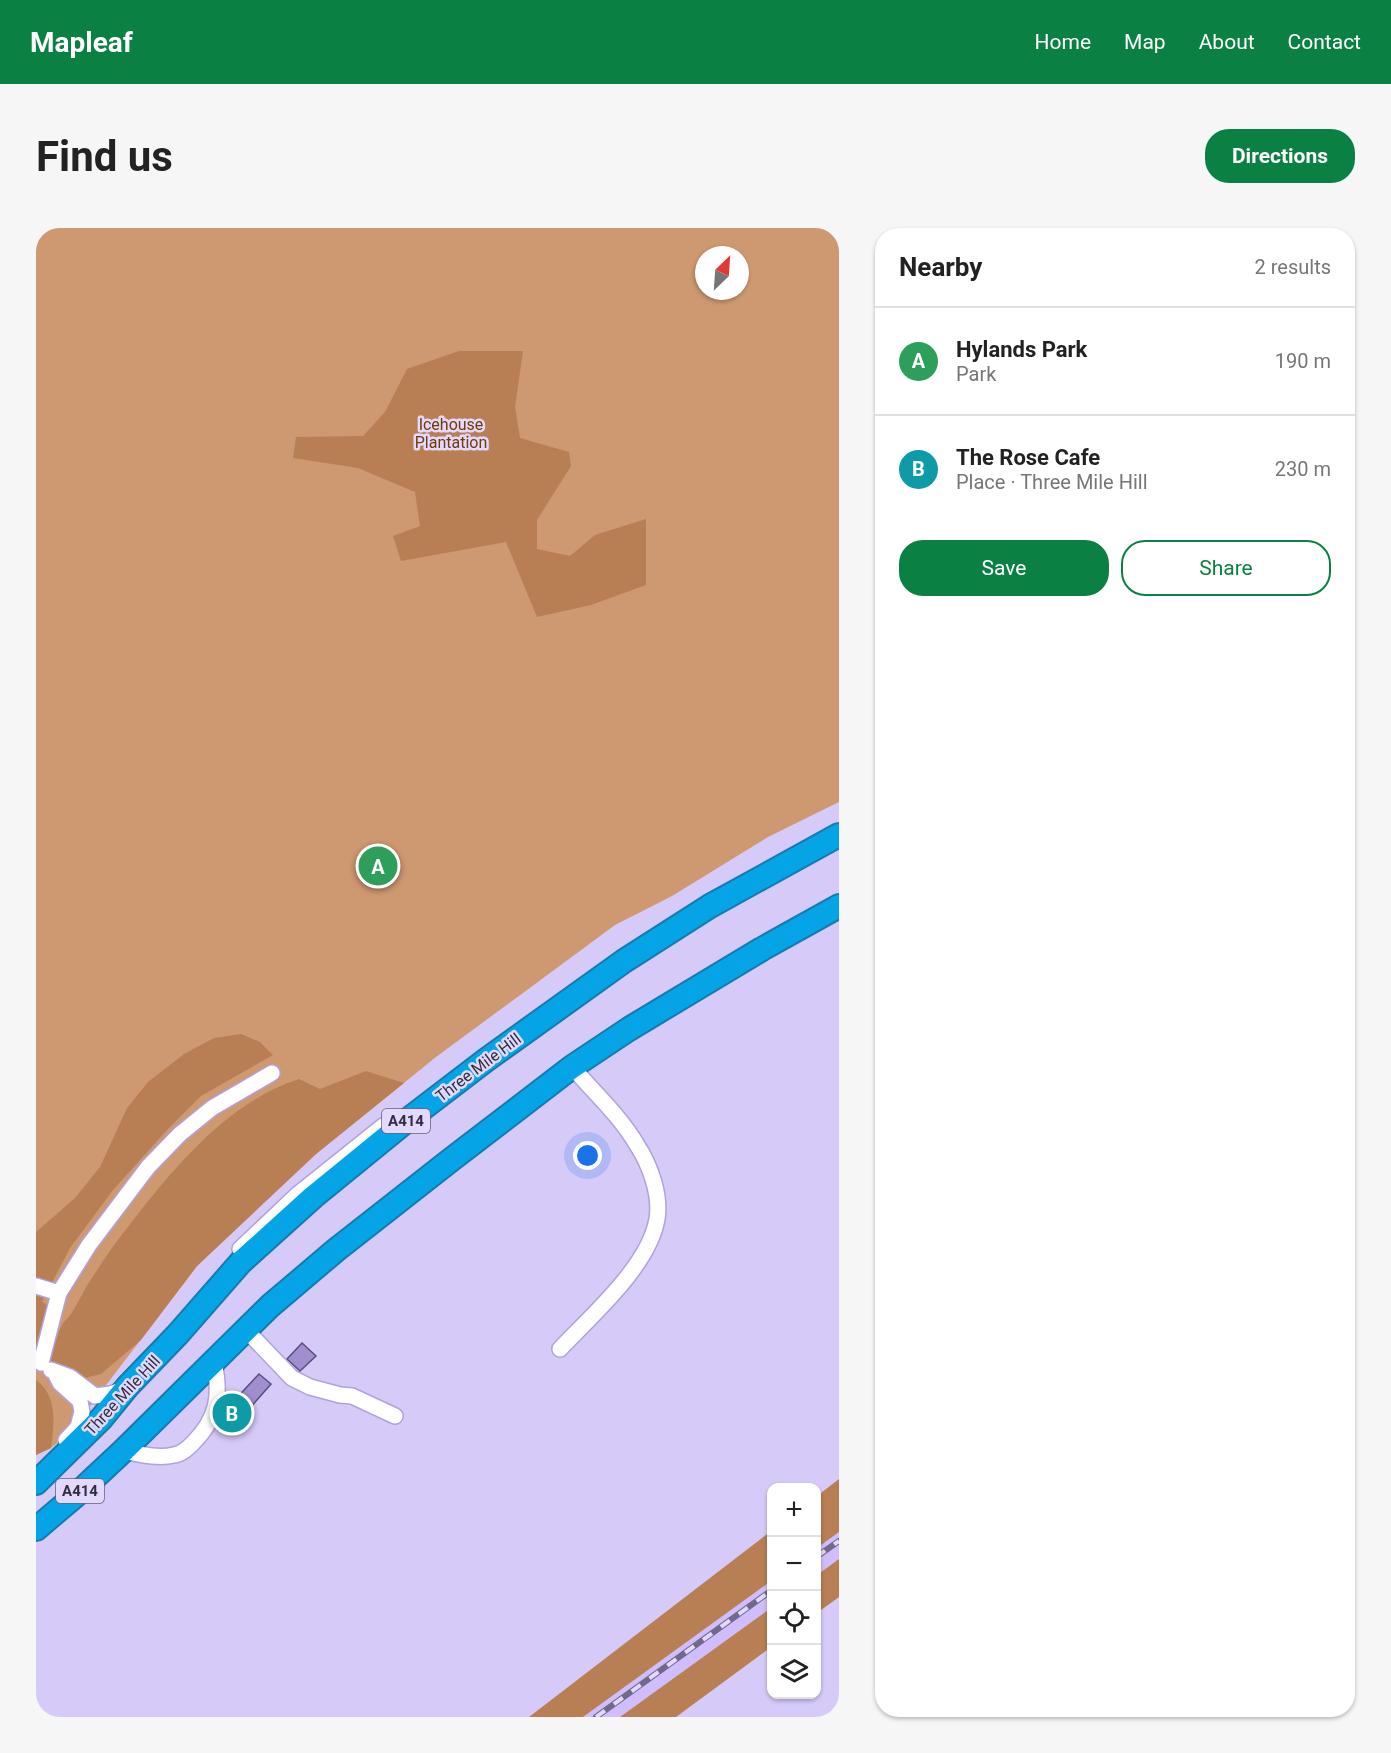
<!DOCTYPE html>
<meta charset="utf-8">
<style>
body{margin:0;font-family:Roboto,sans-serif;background:#f6f6f6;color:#222}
.controls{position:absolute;right:18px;bottom:18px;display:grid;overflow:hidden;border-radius:12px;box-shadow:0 2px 4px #0004}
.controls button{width:54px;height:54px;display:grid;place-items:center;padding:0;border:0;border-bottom:2px solid #e0e0e0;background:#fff;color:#222;font:30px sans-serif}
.compass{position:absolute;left:659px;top:18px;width:54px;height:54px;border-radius:50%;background:#fff;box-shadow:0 2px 4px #0004;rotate:25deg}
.you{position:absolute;left:552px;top:928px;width:21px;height:21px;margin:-15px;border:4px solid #fff;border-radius:50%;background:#1a73e8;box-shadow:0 0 0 9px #1a73e833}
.badge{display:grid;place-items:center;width:39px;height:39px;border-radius:50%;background:#0b8043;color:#fff;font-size:20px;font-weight:700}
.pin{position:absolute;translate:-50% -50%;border:3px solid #fff;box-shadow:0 2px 6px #0006}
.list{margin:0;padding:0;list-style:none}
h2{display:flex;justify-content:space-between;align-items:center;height:78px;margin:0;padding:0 24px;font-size:26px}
h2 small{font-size:20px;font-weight:400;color:#767676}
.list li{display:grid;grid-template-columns:39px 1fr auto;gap:18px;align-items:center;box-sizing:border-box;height:108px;padding:0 24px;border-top:2px solid #e0e0e0}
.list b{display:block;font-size:22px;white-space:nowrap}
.list p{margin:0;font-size:20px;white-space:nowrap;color:#767676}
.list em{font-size:20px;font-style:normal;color:#767676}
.actions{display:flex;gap:12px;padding:18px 24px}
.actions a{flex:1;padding:14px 0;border:2px solid #0b8043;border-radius:24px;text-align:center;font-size:21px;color:#0b8043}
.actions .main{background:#0b8043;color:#fff}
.icon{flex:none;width:33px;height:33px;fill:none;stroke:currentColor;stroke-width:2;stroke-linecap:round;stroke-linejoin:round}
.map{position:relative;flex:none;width:803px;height:1489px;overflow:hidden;border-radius:24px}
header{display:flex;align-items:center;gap:36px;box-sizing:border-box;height:84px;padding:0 30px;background:#0b8043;color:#fff}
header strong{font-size:28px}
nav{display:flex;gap:33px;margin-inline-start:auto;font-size:21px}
.intro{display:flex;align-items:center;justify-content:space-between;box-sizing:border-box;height:144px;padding:0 36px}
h1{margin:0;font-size:42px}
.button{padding:15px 27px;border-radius:24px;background:#0b8043;color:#fff;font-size:21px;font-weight:700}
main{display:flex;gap:36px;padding:0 36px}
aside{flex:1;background:#fff;border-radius:24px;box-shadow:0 2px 4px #0004}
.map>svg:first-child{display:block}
.built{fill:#cfbdfe}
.green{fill:#ce9871;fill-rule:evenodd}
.forest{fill:#b97f54}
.building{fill:#a08ece;stroke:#5c4d7f;stroke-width:1.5}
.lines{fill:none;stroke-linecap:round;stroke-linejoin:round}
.minor-casing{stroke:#b1a2da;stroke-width:18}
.highway-casing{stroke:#157aae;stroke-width:26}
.minor{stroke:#fff;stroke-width:15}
.highway{stroke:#05a4e7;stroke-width:22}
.rail-casing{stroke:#716989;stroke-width:6}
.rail{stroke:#e2d9fd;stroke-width:4;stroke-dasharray:11;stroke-linecap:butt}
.labels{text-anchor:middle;stroke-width:5;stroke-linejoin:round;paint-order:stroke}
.shield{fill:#e2d9fd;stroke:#68617c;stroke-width:1.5}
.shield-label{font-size:15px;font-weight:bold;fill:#332d44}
.park-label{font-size:16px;fill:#713a02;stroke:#e2d9fd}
.street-label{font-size:16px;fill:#332d44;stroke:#e2d9fd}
</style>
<header>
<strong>Mapleaf</strong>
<nav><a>Home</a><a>Map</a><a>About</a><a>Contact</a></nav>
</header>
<div class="intro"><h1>Find us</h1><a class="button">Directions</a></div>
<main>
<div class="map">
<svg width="803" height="1489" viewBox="0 0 803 1489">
<rect width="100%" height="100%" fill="#d6caf9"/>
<!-- built -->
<path class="built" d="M803 1304V1331L781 1347 780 1320Z
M735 1353V1380L584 1489H547Z"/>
<!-- green -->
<path class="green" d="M0 0H803V574L732 609 636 668 579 697 400 829 280 926 161 1038 35 1203 15 1220 0 1227ZM668 27H704V63H668Z"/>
<!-- forest -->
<path class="forest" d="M423 123H487L479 179 484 210 533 224 535 238 501 292V321L534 328 559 307 610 291V357L555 377 501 389 470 314 365 333 357 308 384 298 379 264 322 240 257 230 260 209 327 208 349 184 371 141Z
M205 806 224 814 237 827 165 868 132 901 77 962 34 1020 6 1074 15 1079 0 1128V1004L39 970 64 939 91 880 112 854 148 826 178 810Z
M330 843 368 855 280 926 161 1038 105 1112 65 1146 49 1150 27 1143 13 1136C17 1124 20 1108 26 1097 28 1093 32 1090 35 1086 43 1074 49 1059 58 1047 70 1027 84 1009 98 991 142 935 194 873 263 851L284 861Z
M0 1152C22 1168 18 1195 15 1220L0 1227Z
M803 1251V1304L781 1320V1268Z
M735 1303V1353L547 1489H493Z
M803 1331V1369L781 1385V1347Z
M735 1380V1419L640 1489H584Z"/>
<!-- building -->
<path class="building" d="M266 1115 280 1128 264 1143 251 1131Z
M223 1146 235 1156 199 1197 187 1186 190 1176 193 1172 196 1175Z"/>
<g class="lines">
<defs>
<path id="minor" d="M204 1021 262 966 347 898
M0 1058 23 1065
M210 1102 256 1150 274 1159 304 1167 316 1168 359 1188
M524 1121C556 1087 613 1038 621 991 625 967 614 937 601 917 584 888 558 864 536 839
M5 1135 23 1065 53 1017 112 939 144 906 176 880 236 845
M15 1142 34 1149 59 1168 75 1166 87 1161
M18 1143 24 1155 44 1173 46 1184 42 1199 30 1212
M87 1223C103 1226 122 1231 138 1227 146 1226 152 1220 157 1215 182 1190 185 1167 178 1134"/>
<path id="highway" d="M0 1255 65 1191 92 1158 142 1106 205 1034 277 969 369 894 450 832 588 733 674 678 803 607
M0 1301 40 1267 87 1223 234 1078 300 1022 416 931 536 839 593 801 726 721 803 678"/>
</defs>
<!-- minor casing -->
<use href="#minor" class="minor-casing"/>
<!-- highway casing -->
<use href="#highway" class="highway-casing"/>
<!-- minor -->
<use href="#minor" class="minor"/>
<!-- highway -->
<use href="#highway" class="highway"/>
<defs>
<path id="rail" d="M780 1329 803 1313
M560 1489 736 1362"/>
</defs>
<!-- rail casing -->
<use href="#rail" class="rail-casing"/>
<!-- rail -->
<use href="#rail" class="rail"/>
</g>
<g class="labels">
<!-- shield labels -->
<g class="shield">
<rect x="346" y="881" width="48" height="24" rx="4.5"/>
<rect x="20" y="1251" width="48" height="24" rx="4.5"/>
</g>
<g class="shield-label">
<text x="370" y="898">A414</text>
<text x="44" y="1268">A414</text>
</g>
<!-- park labels -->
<g class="park-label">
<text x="415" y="202">Icehouse<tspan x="415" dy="18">Plantation</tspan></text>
</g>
<!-- street labels -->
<g class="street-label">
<text transform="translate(442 839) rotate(-37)" y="6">Three Mile Hill</text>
<text transform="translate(86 1167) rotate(-47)" y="6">Three Mile Hill</text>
</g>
</g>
</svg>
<div class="controls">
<button>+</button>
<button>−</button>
<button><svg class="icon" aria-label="locate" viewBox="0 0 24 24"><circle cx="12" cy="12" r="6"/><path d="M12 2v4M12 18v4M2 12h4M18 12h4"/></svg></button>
<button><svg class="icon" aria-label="layers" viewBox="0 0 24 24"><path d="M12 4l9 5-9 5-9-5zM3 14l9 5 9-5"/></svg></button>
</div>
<svg class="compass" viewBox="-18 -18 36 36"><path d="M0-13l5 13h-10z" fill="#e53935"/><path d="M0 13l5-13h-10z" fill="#767676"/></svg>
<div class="you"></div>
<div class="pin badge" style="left:342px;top:638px;background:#2e9e5b">A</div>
<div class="pin badge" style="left:196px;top:1185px;background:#0f9aa8">B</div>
</div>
<aside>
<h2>Nearby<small>2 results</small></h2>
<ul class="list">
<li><span class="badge" style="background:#2e9e5b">A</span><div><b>Hylands Park</b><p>Park</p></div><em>190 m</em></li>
<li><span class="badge" style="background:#0f9aa8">B</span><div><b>The Rose Cafe</b><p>Place · Three Mile Hill</p></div><em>230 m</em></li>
</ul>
<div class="actions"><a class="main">Save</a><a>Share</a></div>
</aside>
</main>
